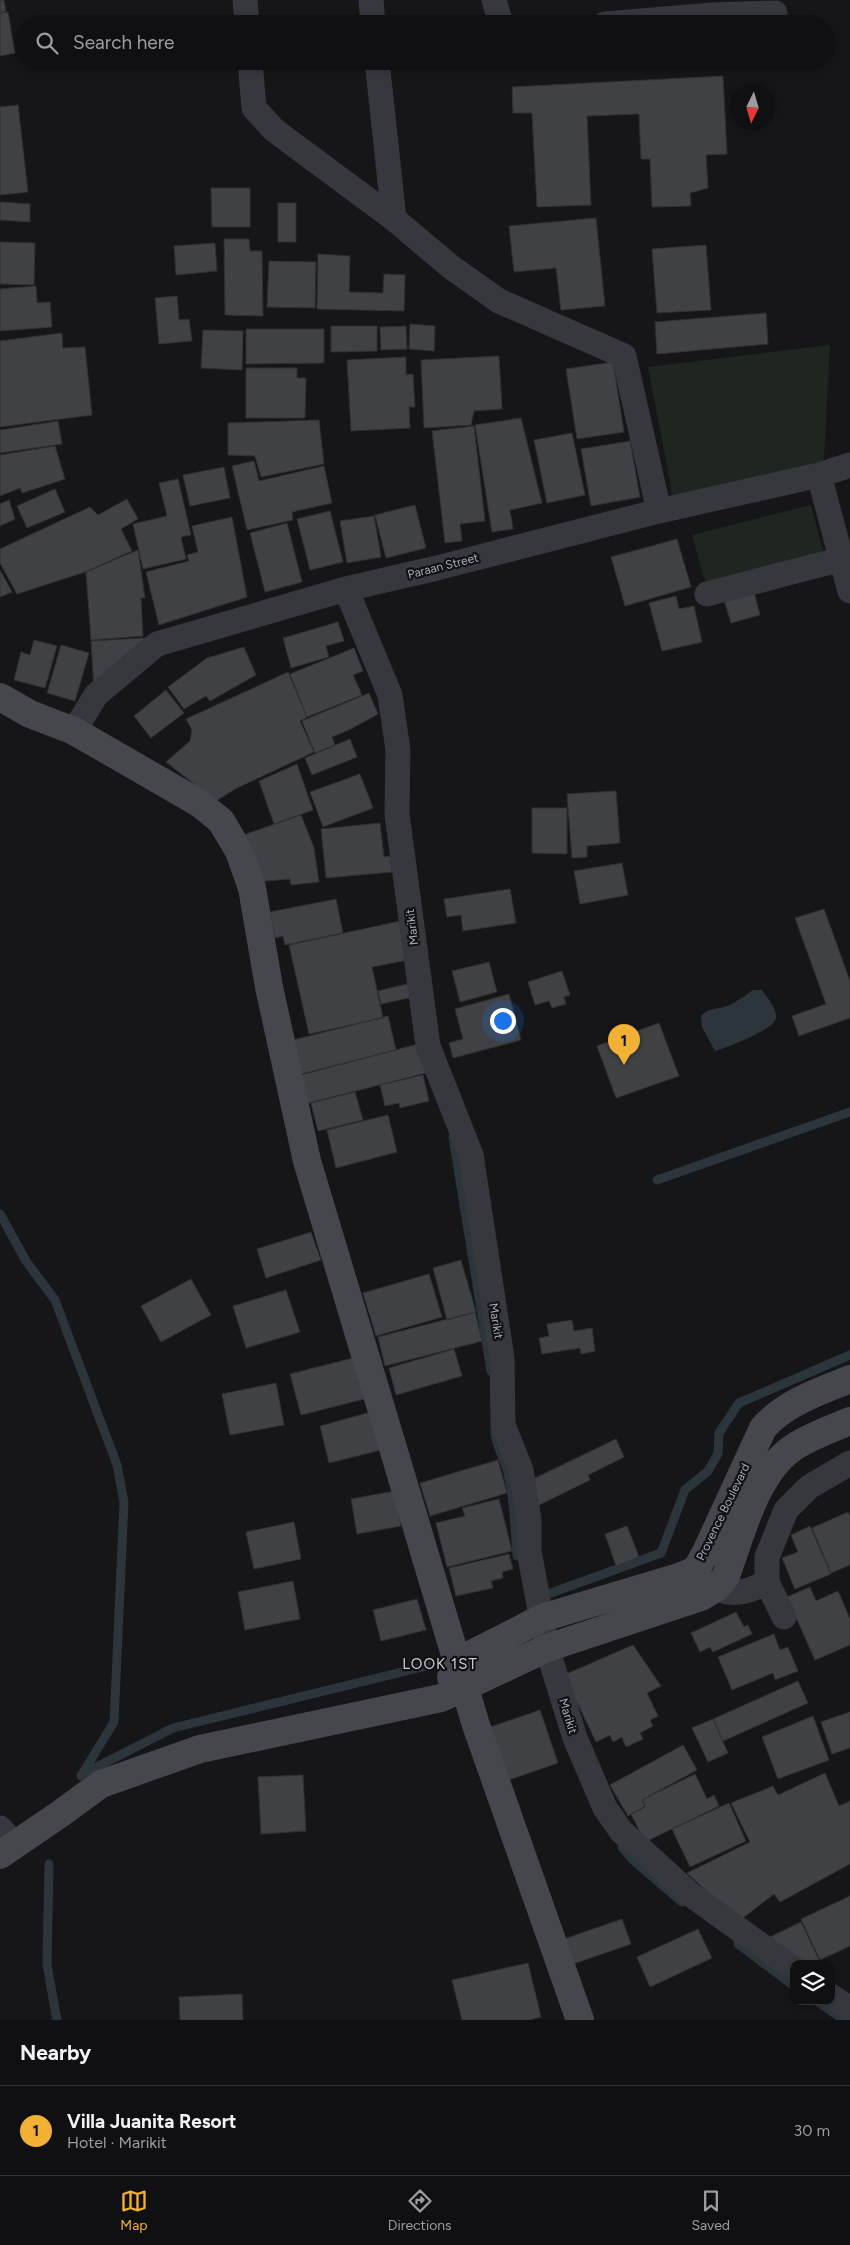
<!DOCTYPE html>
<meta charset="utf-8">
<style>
body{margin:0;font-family:Figtree,sans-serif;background:#1e1e20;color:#f1f3f6}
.controls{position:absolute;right:15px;bottom:15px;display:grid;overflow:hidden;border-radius:10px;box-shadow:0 2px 8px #0003}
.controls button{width:45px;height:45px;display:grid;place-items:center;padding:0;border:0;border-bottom:1px solid #303032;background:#101012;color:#f1f3f6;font:25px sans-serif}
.compass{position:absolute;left:730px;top:85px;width:45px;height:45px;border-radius:50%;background:#101012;box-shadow:0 2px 8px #0003;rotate:185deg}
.you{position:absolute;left:502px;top:1020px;width:18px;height:18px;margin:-12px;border:4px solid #fff;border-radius:50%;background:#1a73e8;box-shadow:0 0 0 8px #1a73e833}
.badge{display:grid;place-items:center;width:32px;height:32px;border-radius:50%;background:#f2b134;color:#111;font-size:16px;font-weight:700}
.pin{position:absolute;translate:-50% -41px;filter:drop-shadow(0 1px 2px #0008)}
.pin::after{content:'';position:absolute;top:26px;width:18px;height:15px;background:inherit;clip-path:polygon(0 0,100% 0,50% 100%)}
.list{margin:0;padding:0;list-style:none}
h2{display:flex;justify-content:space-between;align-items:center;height:65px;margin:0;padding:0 20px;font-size:21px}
h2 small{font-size:16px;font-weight:400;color:#9c9d9f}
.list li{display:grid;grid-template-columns:32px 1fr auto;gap:15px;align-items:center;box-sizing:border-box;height:90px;padding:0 20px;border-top:1px solid #303032}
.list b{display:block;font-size:19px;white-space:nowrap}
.list p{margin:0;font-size:16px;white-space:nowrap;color:#9c9d9f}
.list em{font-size:16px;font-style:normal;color:#9c9d9f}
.icon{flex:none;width:28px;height:28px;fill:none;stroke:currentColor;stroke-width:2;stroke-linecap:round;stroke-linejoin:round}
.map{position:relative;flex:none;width:850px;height:2020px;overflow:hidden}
.search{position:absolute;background:#101012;box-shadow:0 2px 8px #0003;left:15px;right:15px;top:15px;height:55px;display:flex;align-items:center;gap:12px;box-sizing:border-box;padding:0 18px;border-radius:28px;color:#9c9d9f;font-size:19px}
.sheet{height:155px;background:#101012}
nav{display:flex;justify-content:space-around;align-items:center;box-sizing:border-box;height:70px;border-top:1px solid #303032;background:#101012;font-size:14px;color:#9c9d9f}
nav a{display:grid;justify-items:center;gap:2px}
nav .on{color:#f2b134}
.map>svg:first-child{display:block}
.green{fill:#1e261f}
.water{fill:#2c353c}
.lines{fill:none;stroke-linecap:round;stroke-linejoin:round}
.stream{stroke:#2c353c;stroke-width:9}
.building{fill:#404145;stroke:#303034}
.street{stroke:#37383d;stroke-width:25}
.secondary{stroke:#45474d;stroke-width:28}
.labels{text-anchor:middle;stroke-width:4.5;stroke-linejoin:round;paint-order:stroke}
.street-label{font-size:12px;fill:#a8adb8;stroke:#111113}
.quarter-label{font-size:15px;letter-spacing:1px;fill:#c9ccd4;stroke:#111113}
</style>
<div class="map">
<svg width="850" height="2020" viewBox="0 0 850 2020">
<rect width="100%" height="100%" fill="#161618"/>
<!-- green -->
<path class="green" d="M830 345 823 476 675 508 648 367Z
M811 505 824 555 706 585 692 535Z"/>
<!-- water -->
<path class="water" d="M753 990H762C767 998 777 1008 776 1018 775 1029 727 1048 715 1051L702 1027 701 1016C709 1007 717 1010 727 1006 737 1002 744 996 753 990Z"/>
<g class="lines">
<!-- stream -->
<path class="stream" d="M453 1137 491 1371
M657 1180 850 1112
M0 1214 26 1261 55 1300 117 1465 124 1502 114 1722 81 1776
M495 1432C496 1446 503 1456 507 1469 514 1497 515 1527 517 1556
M551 1593 661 1553 685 1490 708 1471 718 1454 719 1433 739 1403 850 1355
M81 1775 173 1728 439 1663
M622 1847 633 1860 682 1902
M49 1864 47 1965 57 2020
M738 1944 794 1986
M817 2001 844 2020"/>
</g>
<!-- building -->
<path class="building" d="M0 0H4L6 11 0 13Z
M8 12 15 53 0 56V13Z
M723 76 727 154 706 155 708 188 690 193 691 206 652 207 650 159H641L639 114 587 116 591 205 537 207 532 113H513L512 87Z
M18 105 28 192 0 195V107Z
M211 188H250V227H212Z
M0 202 30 204V222L0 220Z
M278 203H296V242H278Z
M596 218 605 306 561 310 556 268 514 272 509 226Z
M224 239H249L250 251H262L263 316 225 315Z
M0 242 35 243 34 285 0 284Z
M215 243 217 271 176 275 174 246Z
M706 245 711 310 657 313 652 249Z
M318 254 350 256 349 292 383 293 384 274 405 275 404 311 317 309Z
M269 261 316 262 315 308 267 307Z
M36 286 37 303 50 302 52 327 0 331V289Z
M177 296 179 320 189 319 192 341 159 344 155 298Z
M766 313 768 344 657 354 655 322Z
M410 324 435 326 434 351 409 349Z
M331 326H377V351L331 352Z
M406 326 407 349 381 350 380 327Z
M246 329H324V363L246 364Z
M203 330 243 331 242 370 201 368Z
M62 333 63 348 85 347 92 415 0 427V341Z
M499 356 502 409 474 411 471 425 424 428 421 360Z
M406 357V375L413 374 415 407H409L410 428 351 431 347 360Z
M613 362 624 432 577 439 566 369Z
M246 368H297V378H306L305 418H246Z
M521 418 542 503 510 510 513 529 492 532 475 425Z
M319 420 324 464 261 477 255 456 228 455V423Z
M58 421 62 444 0 453V430Z
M474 426 485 521 460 524 462 541 445 543 432 431Z
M572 433 585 495 547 503 534 440Z
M630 441 640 497 591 506 581 449Z
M55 446 65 479 22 493 20 488 0 496V455Z
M254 461 259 481 324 466 332 503 292 512 293 520 247 530 232 466Z
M224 467 230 498 190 506 183 475Z
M178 479 191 535 181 537 186 559 143 569 133 524 167 516 159 483Z
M55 489 65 512 27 528 17 506Z
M127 499 138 519 121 529 132 551 85 572 17 594 0 563V549L90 507 98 515Z
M9 500 15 519 0 526V504Z
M415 505 426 548 386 558 375 515Z
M330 511 343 562 310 570 297 519Z
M374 516 381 557 347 563 340 521Z
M232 517 247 597 159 625 146 572 189 561 187 555 198 552 192 526Z
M287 523 302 582 265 592 250 533Z
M677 539 691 587 625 606 611 557Z
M138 550 145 598H141L143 636 91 640 86 572Z
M0 570 12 592 0 597Z
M753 588 760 615 731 623 723 596Z
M676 596 679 609 694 606 702 642 662 651 649 603Z
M338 622 344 641 326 646 329 657 291 668 283 638Z
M145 638 94 689 91 641Z
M34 640 57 646 45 688 14 680 21 652 30 655Z
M61 645 89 653 75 701 47 693Z
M244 647 256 675 210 701 206 696 184 709 168 687 207 658Z
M354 648 363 671 353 675 362 695 307 717 290 674Z
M288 672 307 717 300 721 314 752 235 789 216 801 166 762 190 741 192 730 186 719Z
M166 690 184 713 151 738 134 716Z
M369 693 378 714 351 729 332 737 335 745 315 753 302 721Z
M350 739 357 757 312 775 305 758Z
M297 764 313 810 274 824 259 781Z
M360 774 373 808 323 827 310 792Z
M616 791 620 843 587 846V857L572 858 567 794Z
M532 808H567V854L532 853Z
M301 815 314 848 319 882 291 885 290 879 255 882 246 834Z
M380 823 384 857 390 856 392 872 326 878 321 829Z
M622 863 628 895 580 904 574 871Z
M510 889 516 923 463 931 461 915 447 917 444 899Z
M336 899 343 933 285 945 283 936 275 938 270 912Z
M824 909 850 981V1018L799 1036 792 1016 826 1004 795 918Z
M405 920 413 959 372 967 383 1018 309 1034 289 945Z
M489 962 497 992 460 1002 452 971Z
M562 971 570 995 564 997 566 1004 552 1008 549 1001 535 1005 528 982Z
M415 982 418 996 381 1004 378 991Z
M509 994 521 1040 453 1058 449 1043 463 1039 455 1009Z
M388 1016 396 1050 301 1074 293 1040Z
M659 1023 679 1076 616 1098 597 1046Z
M422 1043 430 1072 305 1104 297 1076Z
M423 1075 429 1101 400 1108 399 1103 385 1106 380 1085Z
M355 1092 363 1120 318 1131 311 1103Z
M388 1115 397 1152 336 1168 327 1130Z
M311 1232 321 1260 266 1278 257 1249Z
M461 1260 476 1312 447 1320 433 1268Z
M429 1274 442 1317 376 1336 363 1293Z
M191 1279 211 1315 161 1342 141 1306Z
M286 1290 300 1332 246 1348 233 1306Z
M475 1312 482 1341 385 1366 378 1337Z
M572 1320 574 1331 592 1328 595 1351 581 1354 580 1348 542 1354 539 1338 549 1336 547 1324Z
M454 1349 462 1376 396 1395 389 1368Z
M353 1358 364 1399 301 1415 290 1374Z
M276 1383 284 1425 230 1435 222 1394Z
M371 1412 381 1450 329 1463 320 1426Z
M616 1439 624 1457 588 1475 590 1480 535 1507 531 1480Z
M498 1460 507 1493 430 1516 420 1483Z
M395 1491 401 1526 357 1534 351 1499Z
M499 1499 512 1551 447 1567 436 1523 465 1516 462 1508Z
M848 1512 850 1516V1565L831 1573 812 1528Z
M294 1522 301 1559 254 1569 246 1532Z
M627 1526 639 1557 616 1566 605 1534Z
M810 1526 831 1574 795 1589 782 1558 798 1552 791 1535Z
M509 1554 513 1569 502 1572 503 1578 491 1581 493 1588 456 1596 449 1568Z
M293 1581 300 1619 245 1630 238 1592Z
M810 1587 816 1601 838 1591 850 1619V1645L815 1660 787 1597Z
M417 1599 426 1630 381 1641 373 1610Z
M736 1612 744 1627 748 1625 752 1634 713 1652 710 1647 700 1652 691 1633Z
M774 1634 780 1650 788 1647 798 1671 775 1680 773 1673 732 1690 718 1657Z
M633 1645 661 1686 647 1693 658 1716 650 1720 653 1726 640 1733 643 1739 626 1747 622 1737 613 1742 610 1735 596 1742 564 1675Z
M798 1681 808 1703 723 1741 713 1719Z
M540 1710 558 1763 509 1780 490 1727Z
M850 1712V1748L832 1754 821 1722Z
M813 1716 829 1760 778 1779 762 1737Z
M713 1719 728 1753 708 1762 692 1728Z
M683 1745 697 1770 642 1800 645 1806 628 1816 610 1785Z
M825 1773 839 1806 850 1801V1864L780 1902 774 1894 739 1921 687 1873 750 1842 731 1803 773 1786 778 1795Z
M695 1774 707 1799 714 1795 719 1806 645 1842 631 1814 645 1807 642 1800Z
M303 1775 306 1831 261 1834 258 1777Z
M729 1803 746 1841 690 1867 672 1829Z
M850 1896V1946L820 1960 801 1919Z
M622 1919 631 1944 573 1964 564 1939Z
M801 1922 819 1960 812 1964H803L770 1937Z
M698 1929 712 1958 650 1987 637 1957Z
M528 1963 541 2017 529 2020H462L452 1980Z
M242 1994 243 2020H180L179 1997Z"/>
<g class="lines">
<!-- street -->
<path class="street" d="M245 0 247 24
M371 0 373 24
M494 0 501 24
M605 24 713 15 775 13
M250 61 254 108 274 130 394 219 451 267 499 301 624 356 659 511
M377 61 394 219
M819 475 850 591
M346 589 390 695 398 750 397 814 428 1046 471 1155 502 1358 503 1425 521 1470 529 1520V1551L547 1648 575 1738 605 1808 621 1831 690 1894 794 1969
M707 594 842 559
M74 731 96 695 157 644 346 589 437 568 659 511 819 475 850 465
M716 1588C733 1597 750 1591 767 1582
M784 1617 767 1582V1557L786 1510 809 1487 850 1463
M0 1828 16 1845
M831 1996 850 2009"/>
<!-- secondary -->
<path class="secondary" d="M0 697 30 714 74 731 199 803 221 821 239 851 252 888 269 987 307 1161 476 1725 580 2020
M451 1677 458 1661 542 1618 679 1577 696 1570 706 1552 763 1428C786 1402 819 1392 850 1379
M0 1855 60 1814 101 1784 200 1749 441 1698 547 1648 701 1597 716 1588 726 1576C741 1535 756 1472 794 1447 811 1436 831 1429 850 1421"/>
</g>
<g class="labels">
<!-- street labels -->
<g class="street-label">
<text transform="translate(443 566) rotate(-14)" y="4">Paraan Street</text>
<text transform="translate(412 927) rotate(-97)" y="4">Marikit</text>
<text transform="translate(496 1321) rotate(81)" y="4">Marikit</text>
<text transform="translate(723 1512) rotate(-64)" y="4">Provence Boulevard</text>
<text transform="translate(568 1716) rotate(73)" y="4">Marikit</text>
</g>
<!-- quarter labels -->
<g class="quarter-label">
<text x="440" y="1669">LOOK 1ST</text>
</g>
</g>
</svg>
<div class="controls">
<button><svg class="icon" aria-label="layers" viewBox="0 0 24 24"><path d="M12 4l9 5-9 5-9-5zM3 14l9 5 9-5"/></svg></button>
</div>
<svg class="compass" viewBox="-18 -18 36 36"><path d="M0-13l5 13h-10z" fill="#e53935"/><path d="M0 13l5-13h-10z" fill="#9c9d9f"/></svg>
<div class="you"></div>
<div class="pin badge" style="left:624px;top:1065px">1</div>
<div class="search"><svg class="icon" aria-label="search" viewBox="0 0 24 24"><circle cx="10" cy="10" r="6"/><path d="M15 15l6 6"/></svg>Search here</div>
</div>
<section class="sheet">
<h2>Nearby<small></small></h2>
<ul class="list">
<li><span class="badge">1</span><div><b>Villa Juanita Resort</b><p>Hotel · Marikit</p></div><em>30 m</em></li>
</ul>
</section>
<nav>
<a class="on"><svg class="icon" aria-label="map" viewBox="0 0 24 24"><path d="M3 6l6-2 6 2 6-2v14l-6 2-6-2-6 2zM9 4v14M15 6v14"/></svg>Map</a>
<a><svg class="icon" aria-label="directions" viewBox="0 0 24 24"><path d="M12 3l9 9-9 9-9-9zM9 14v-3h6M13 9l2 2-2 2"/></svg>Directions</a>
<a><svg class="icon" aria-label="saved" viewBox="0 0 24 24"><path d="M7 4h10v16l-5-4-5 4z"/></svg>Saved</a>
</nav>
